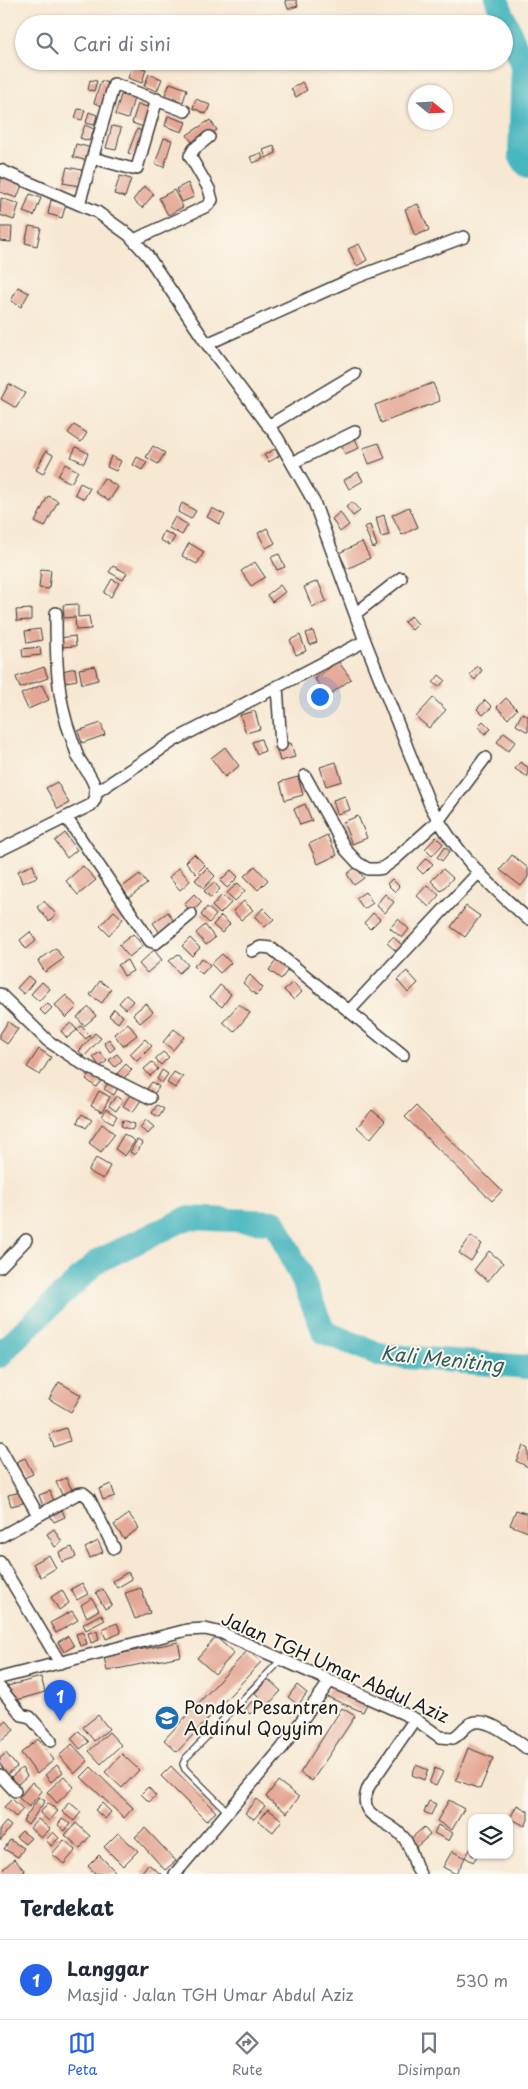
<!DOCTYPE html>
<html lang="id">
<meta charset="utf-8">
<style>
body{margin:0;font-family:"Playpen Sans",sans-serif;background:#f2f2f3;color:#1f2937}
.controls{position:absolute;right:15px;bottom:15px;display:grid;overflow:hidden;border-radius:10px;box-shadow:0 1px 4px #0004}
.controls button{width:45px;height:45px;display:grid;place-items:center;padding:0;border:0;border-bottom:1px solid #e0e1e3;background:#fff;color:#1f2937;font:25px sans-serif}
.compass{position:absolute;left:408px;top:85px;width:45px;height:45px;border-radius:50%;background:#fff;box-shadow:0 1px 4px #0004;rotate:108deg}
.you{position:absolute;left:319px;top:696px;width:18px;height:18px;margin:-12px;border:4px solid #fff;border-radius:50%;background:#1a73e8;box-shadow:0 0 0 8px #1a73e833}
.badge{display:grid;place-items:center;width:32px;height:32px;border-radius:50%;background:#2563eb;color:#fff;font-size:16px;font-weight:700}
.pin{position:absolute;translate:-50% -41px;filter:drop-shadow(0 1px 2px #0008)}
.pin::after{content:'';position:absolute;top:26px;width:18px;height:15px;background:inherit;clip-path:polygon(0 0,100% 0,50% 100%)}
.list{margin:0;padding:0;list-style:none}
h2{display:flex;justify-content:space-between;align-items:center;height:65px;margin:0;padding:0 20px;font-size:21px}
h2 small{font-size:16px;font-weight:400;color:#747a83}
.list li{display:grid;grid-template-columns:32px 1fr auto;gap:15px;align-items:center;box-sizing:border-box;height:80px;padding:0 20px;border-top:1px solid #e0e1e3}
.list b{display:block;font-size:19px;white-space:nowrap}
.list p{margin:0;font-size:16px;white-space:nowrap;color:#747a83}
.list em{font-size:16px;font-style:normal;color:#747a83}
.icon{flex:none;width:28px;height:28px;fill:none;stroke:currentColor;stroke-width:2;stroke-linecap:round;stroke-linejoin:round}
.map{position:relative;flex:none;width:528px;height:1874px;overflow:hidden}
.search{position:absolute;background:#fff;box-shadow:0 1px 4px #0004;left:15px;right:15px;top:15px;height:55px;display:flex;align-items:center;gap:12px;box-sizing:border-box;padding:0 18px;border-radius:28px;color:#747a83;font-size:19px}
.sheet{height:145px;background:#fff}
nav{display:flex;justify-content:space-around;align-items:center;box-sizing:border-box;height:70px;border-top:1px solid #e0e1e3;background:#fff;font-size:14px;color:#747a83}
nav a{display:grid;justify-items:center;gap:2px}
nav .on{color:#2563eb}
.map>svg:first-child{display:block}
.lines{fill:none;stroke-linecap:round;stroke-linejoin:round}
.river{stroke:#47b6bf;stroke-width:24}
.building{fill:#e4a694}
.service-casing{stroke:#3d3b37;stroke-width:8}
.minor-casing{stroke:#3d3b37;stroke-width:14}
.service{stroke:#fff;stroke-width:5.5}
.minor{stroke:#fff;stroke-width:11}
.labels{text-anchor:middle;stroke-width:4;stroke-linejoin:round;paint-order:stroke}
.street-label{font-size:18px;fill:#1c1c1c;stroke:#fbf7ec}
.poi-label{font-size:18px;fill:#1c1c1c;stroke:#fbf7ec;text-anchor:start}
.water-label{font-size:19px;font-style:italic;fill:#2d5a5d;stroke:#fbf7ec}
</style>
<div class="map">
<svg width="528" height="1874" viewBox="0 0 528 1874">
<rect width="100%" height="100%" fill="#fbf7ec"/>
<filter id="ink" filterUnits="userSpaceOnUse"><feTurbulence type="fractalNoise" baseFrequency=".02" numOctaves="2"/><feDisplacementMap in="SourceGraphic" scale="10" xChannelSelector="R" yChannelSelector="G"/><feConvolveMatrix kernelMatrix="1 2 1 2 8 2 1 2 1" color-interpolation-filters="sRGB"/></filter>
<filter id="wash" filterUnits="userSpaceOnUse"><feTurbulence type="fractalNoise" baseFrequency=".0096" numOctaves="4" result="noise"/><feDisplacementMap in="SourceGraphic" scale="20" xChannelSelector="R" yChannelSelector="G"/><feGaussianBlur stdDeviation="1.12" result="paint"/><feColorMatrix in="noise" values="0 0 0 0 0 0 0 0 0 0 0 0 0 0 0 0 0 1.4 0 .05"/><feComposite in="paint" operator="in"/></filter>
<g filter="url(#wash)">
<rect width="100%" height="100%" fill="#f7e8d3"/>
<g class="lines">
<!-- river -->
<path class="river" d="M497 0 523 65 520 155 528 167
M0 1356 12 1342 98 1261 187 1218 275 1222 301 1276 324 1332 381 1355 528 1367"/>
</g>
<g id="blocks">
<!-- building -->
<path class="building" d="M285 0H296L298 6 288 9Z
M132 65 146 69 142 83 128 78Z
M149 74 162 79 157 91 144 86Z
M90 80 97 81 94 91 88 90Z
M101 81 109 83 102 106 94 103Z
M302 82 307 90 296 97 291 89Z
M170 83 187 89 183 102 165 95Z
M121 95 134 98 128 119 115 115Z
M196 99 210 105 206 114 193 108Z
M138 104 153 109 147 128 132 123Z
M78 109 85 110 82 120 75 118Z
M89 112 97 115 94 125 86 123Z
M168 116 186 122 182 132 165 126Z
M210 120 217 130 194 145 187 135Z
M85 125 94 129 89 141 80 138Z
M112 126 121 128 116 150 106 148Z
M137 129 144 132 136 156 128 153Z
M164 138 172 140 164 167 155 164Z
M76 144 92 148 88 161 73 157Z
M274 146 276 153 266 158 263 150Z
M261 153 263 159 253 163 250 157Z
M67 167 82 170 79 186 63 183Z
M120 176 131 179 125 197 114 194Z
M1 177 22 185 17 198 0 192Z
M188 183 194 197 182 202 176 189Z
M144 186 154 194 142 208 133 200Z
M174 190 183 207 168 215 159 198Z
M30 194 41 198 34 216 23 212Z
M1 198 19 204 14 220 0 215Z
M51 200 66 204 62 218 48 214Z
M418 204 429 230 415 236 405 209Z
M29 226 41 228 37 246 25 243Z
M0 227H12L11 242 0 241Z
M359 244 367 260 357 266 348 249Z
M18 287 29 293 21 307 11 301Z
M433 383 440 401 381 423 375 405Z
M9 384 25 393 16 408 1 399Z
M74 425 87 433 81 442 68 433Z
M355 438 359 448 345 454 341 445Z
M379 443 385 458 369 464 363 448Z
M153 446 165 453 158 464 146 457Z
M76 447 88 453 84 463 71 457Z
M275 449 279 456 269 462 264 455Z
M46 451 53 455 43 474 36 470Z
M111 456 121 461 116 471 107 467Z
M137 457 147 462 142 470 133 465Z
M65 464 78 471 71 483 58 476Z
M358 472 363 481 349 489 344 480Z
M104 478 118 487 109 501 95 492Z
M80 483 90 488 84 499 75 494Z
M48 496 58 501 45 527 35 522Z
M352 502 360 511 353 516 346 507Z
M182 503 196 511 191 519 178 512Z
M409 507 418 527 402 535 392 515Z
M212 508 225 515 219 524 207 517Z
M340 512 349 525 340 532 332 519Z
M384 515 389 535 381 537 376 518Z
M175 517 188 525 182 535 169 528Z
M370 525 377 546 373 548 364 527Z
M267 528 275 543 266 548 258 533Z
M164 531 175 537 170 545 160 540Z
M362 542 370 558 347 569 339 553Z
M189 543 204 552 197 564 182 556Z
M279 554 285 567 277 570 271 557Z
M255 562 265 577 251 586 241 571Z
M113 566 127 573 123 580 109 572Z
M41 569 51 570 49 589 39 588Z
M112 579 119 583 111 597 104 593Z
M318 581 326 601 312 607 304 587Z
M280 585 285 592 272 602 267 595Z
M78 604V617L89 616 91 629 76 630 75 617 64 618 63 605Z
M31 609V620L17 621 16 610Z
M411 616 418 624 412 630 404 622Z
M40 629 42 640 27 643 25 631Z
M313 631 317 642 310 645 306 633Z
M300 635 306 651 296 655 290 640Z
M75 636 76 646 60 647 59 638Z
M40 647 41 655 23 657 22 649Z
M338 661 351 679 328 696 315 679Z
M95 666 98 680 82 684 79 669Z
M477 666 482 670 475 680 470 675Z
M44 667 48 678 20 688 16 677Z
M75 668 77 680 61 683 58 672Z
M439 675 445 680 439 687 433 683Z
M42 685 49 700 28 709 21 694Z
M433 698 446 710 429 728 416 717Z
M506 698 517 709 508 719 497 707Z
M485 700 492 707 483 715 477 709Z
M255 711 260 729 246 733 240 715Z
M522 713 528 716V732L516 725Z
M483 721 491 729 485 734 478 726Z
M101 723 105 735 82 743 78 731Z
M504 732 516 741 508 751 497 742Z
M261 739 265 751 257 754 252 742Z
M291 743 295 757 280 761 276 747Z
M225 747 239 766 225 777 211 758Z
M336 762 342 781 326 786 320 767Z
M520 762 528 767V777L515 769Z
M298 777 303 795 285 800 280 782Z
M57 782 69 803 58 809 46 788Z
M345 796 350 810 337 814 333 800Z
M305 804 312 821 300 825 294 809Z
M358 816 367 838 352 844 343 822Z
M65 833 77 850 67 858 55 841Z
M327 835 337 855 318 864 309 844Z
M436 837 443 844 432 856 425 849Z
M445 847 450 851 442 861 437 857Z
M194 854 205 865 196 874 186 862Z
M512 855 528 868V877L521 886 500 870Z
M426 858 433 864 423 874 417 868Z
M33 865 37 877 22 883 18 871Z
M83 866 96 880 78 895 66 881Z
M255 866 268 880 258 890 244 876Z
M356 867 364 878 354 885 347 874Z
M179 868 190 881 180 890 169 877Z
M207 868 215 876 204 888 195 880Z
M443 869 453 878 441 891 431 881Z
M231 870 238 877 227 888 220 881Z
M140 874 147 884 129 898 122 887Z
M392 879 399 886 395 892 387 884Z
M214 882 220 889 211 898 204 891Z
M238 883 245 891 235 901 227 893Z
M427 885 439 895 429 907 417 896Z
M365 892 373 903 364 909 356 898Z
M194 894 202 902 192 912 184 904Z
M385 894 394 902 385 913 376 905Z
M222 895 231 903 220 914 212 906Z
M44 901 56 914 49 921 37 907Z
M244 901 253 910 241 920 233 911Z
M466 906 480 916 465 937 451 927Z
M207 907 216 915 209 923 201 915Z
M263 908 274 919 265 927 255 917Z
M114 911 123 919 109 935 100 926Z
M168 912 175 923 160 933 153 923Z
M373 913 380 919 370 929 364 923Z
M221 916 230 924 222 933 213 925Z
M398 919 409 929 402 938 390 928Z
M205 925 215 938 206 945 196 933Z
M30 932 36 941 26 949 20 940Z
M133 934 143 946 129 957 119 945Z
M393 937 403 946 397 952 387 943Z
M190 938 200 948 192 956 182 946Z
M56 948 63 959 45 972 38 961Z
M154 950 162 960 147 973 139 964Z
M178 954 188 965 179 973 169 961Z
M222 954 231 963 220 973 211 964Z
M279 957 291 966 281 979 269 970Z
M202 958 210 965 202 974 194 966Z
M127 960 133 971 124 976 118 965Z
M407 971 418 983 408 993 397 980Z
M250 975 263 988 256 995 243 983Z
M28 976 34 981 24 994 17 988Z
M100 981 111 989 102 1003 90 995Z
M42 982 50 989 39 1001 31 994Z
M293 982 302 992 294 1000 284 990Z
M220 985 231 994 222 1007 210 997Z
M66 995 77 1007 66 1018 55 1005Z
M126 995 133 1001 126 1009 119 1003Z
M47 1003 52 1008 45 1015 40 1010Z
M146 1003 153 1012 140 1023 133 1014Z
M239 1004 250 1013 234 1032 223 1022Z
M89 1007 96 1016 84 1026 77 1017Z
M114 1009 123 1016 118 1023 109 1016Z
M8 1022 18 1029 7 1044 0 1039V1034Z
M71 1023 77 1030 67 1038 61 1031Z
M128 1023 137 1035 123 1046 114 1034Z
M81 1026 90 1035 86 1039 77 1030Z
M174 1029 184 1037 173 1050 163 1042Z
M95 1033 101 1038 84 1057 79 1051Z
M109 1039 115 1048 110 1052 104 1043Z
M145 1039 152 1046 137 1061 130 1054Z
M39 1049 51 1057 40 1075 27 1067Z
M100 1052 107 1061 100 1067 93 1057Z
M163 1052 169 1057 161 1065 155 1059Z
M117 1054 122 1060 115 1067 109 1060Z
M152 1062 158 1069 150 1076 144 1069Z
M126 1064 132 1070 121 1081 115 1076Z
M162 1070 168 1074 162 1083 157 1079Z
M92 1072 102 1080 96 1087 86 1079Z
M174 1072 183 1077 175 1088 167 1083Z
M110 1080 119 1086 114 1095 104 1089Z
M152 1082 159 1087 152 1097 145 1092Z
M99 1091 110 1097 102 1112 91 1106Z
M131 1093 141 1100 133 1112 123 1106Z
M116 1096 123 1101 116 1111 109 1106Z
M157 1105 164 1109 159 1117 152 1113Z
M416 1106 502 1191 492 1201 405 1117Z
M106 1109 117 1116 113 1123 102 1117Z
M372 1110 385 1121 370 1139 357 1127Z
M82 1114 92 1120 86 1128 77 1122Z
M123 1120 135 1124 132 1130 121 1126Z
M146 1120 154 1127 148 1134 140 1128Z
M102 1124 115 1134 101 1152 89 1143Z
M124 1134 135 1141 125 1156 115 1149Z
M137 1140 143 1143 135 1155 130 1152Z
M96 1158 110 1166 103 1179 88 1171Z
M471 1236 482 1244 471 1261 459 1253Z
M489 1251 503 1263 488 1281 474 1270Z
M59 1382 81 1395 71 1412 49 1399Z
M66 1428 70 1441 54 1447 49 1434Z
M523 1446 528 1449V1467L516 1461Z
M25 1458 33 1474 24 1478 16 1462Z
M66 1478 74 1494 64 1499 56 1482Z
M111 1484 115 1496 103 1500 99 1489Z
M50 1491 55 1504 44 1509 39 1495Z
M21 1492 23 1503 11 1506 8 1495Z
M62 1510 65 1517 54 1522 50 1516Z
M516 1510 528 1514V1532L510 1525Z
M129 1514 139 1528 124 1539 114 1525Z
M54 1529 62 1542 55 1547 47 1534Z
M98 1541 103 1552 90 1558 85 1548Z
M72 1547 76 1557 62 1562 59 1552Z
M49 1555 56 1568 41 1577 33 1564Z
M128 1572 132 1579 117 1588 113 1581Z
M82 1583 88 1594 77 1600 71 1589Z
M141 1588 150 1613 135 1619 125 1593Z
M103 1589 112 1605 105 1609 96 1593Z
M62 1590 69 1603 59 1610 51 1597Z
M92 1598 99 1610 87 1617 81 1605Z
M72 1611 78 1620 56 1633 50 1623Z
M101 1614 105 1620 86 1630 83 1624Z
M117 1623 121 1633 106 1639 102 1629Z
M97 1631 99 1640 91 1643 88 1633Z
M83 1632 87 1644 80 1646 76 1634Z
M68 1636 74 1646 64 1652 58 1642Z
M216 1637 234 1653 215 1674 197 1658Z
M178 1642 181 1656 107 1671 104 1657Z
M248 1650 261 1662 177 1752 164 1740Z
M41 1677 45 1692 13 1701 8 1686Z
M268 1679 281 1691 268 1705 255 1693Z
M297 1685 307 1693 298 1705 288 1697Z
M330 1686 368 1702 363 1712 325 1696Z
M252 1701 258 1706 250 1714 245 1710Z
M342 1708 355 1716 312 1781 300 1773Z
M98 1715 109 1729 94 1741 83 1727Z
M6 1720 14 1730 0 1742V1725Z
M79 1731 89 1742 80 1749 71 1738Z
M109 1732 121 1745 101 1764 89 1751Z
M38 1739 54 1760 37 1774 21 1753Z
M72 1744 88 1761 75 1773 59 1756Z
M468 1748 493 1758 480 1789 456 1780Z
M6 1753 17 1767 7 1774 0 1764V1758Z
M122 1754 139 1770 122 1788 105 1772Z
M57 1765 63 1772 51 1782 45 1775Z
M416 1765 428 1770 424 1780 412 1775Z
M171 1766 216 1812 206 1821 161 1776Z
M91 1767 133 1808 124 1818 81 1777Z
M22 1768 27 1776 17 1785 11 1777Z
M435 1768 443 1772 436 1786 429 1783Z
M64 1776 74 1787 57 1803 47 1792Z
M278 1781 299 1797 287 1813 266 1797Z
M32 1782 42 1791 29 1807 19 1798Z
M148 1787 156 1796 149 1802 141 1794Z
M39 1797 45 1801 28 1825 23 1821Z
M12 1799 23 1809 16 1817 4 1807Z
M256 1799 265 1806 254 1819 245 1813Z
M449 1800 464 1809 452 1830 437 1821Z
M429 1801 436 1804 431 1815 424 1812Z
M69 1802 81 1812 74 1821 62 1812Z
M48 1803 58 1811 49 1821 40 1813Z
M102 1803 111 1812 105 1819 95 1810Z
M517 1805 528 1811V1820L525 1826 510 1818Z
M268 1809 282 1820 273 1832 259 1821Z
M38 1819 50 1829 41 1838 30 1828Z
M62 1819 70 1824 65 1831 58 1825Z
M6 1822 11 1826 0 1841V1829Z
M76 1823 90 1836 80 1848 65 1835Z
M438 1825 453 1833 449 1841 434 1833Z
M424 1827 430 1835 415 1848 409 1840Z
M145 1828 176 1861 165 1870 135 1837Z
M22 1831 31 1838 25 1844 16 1837Z
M53 1832 59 1838 51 1846 46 1840Z
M118 1833 138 1851 123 1866 104 1847Z
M10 1840 24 1848 18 1857 4 1849Z
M64 1840 76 1850 64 1864 52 1854Z
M472 1847V1855H478L473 1862 465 1857Z
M452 1851 465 1858 456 1874 443 1867Z
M99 1855 118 1874H96L88 1866Z
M14 1859 25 1871 21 1874H1L0 1872Z
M148 1864 161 1874H145L142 1872Z"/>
</g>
</g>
<g filter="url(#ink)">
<use href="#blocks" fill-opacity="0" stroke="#3d3b37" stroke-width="1"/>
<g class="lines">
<defs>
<path id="service" d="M228 1812 185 1769 183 1764 186 1758 281 1660"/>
<path id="minor" d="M93 158 133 169 137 168 157 99
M0 170 97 212 129 235 147 255 207 344 277 437 314 502 365 641 430 805C453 850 490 886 528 919
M79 204 114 84 185 111
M134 240 207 206 212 200 209 189 190 156 194 149 209 137
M207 344 352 279 464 237
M268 426 355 374
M292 463 355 432
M355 614 401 578
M277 686 281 745
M305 776 346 850 358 863 368 869H377L383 868 394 860 438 821 485 758
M95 793 175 740 365 641
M66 817 150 941 156 943 191 914
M0 850 91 805C105 791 85 770 78 757 76 751 74 745 72 739 56 698 56 656 56 613
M252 951 261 947 271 948 349 1011
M0 994 48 1041 84 1065 150 1098
M403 1055 349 1011 479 872
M0 1267 26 1240
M0 1448 38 1515
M0 1537 77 1494 83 1493 89 1498 114 1548
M0 1562 60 1663
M0 1678 187 1630 205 1629 222 1633 400 1712 415 1719 440 1737 453 1738C461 1734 464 1726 472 1723 488 1716 515 1740 528 1749
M0 1688 22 1715 30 1717 51 1741
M415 1719 369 1786C354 1819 387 1817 404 1838 412 1849 413 1862 420 1874
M0 1775 15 1791
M175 1874 282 1748 330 1681"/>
</defs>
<!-- service casing -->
<use href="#service" class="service-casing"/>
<!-- minor casing -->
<use href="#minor" class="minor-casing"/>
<!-- service -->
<use href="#service" class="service"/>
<!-- minor -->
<use href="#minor" class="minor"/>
</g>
</g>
<!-- icons -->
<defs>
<symbol id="school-disc" viewBox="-11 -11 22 22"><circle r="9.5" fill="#1f6fb2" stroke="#fbf7ec"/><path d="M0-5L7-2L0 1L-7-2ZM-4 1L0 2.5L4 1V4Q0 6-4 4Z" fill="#fff"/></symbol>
</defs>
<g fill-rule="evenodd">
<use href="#school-disc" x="153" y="1704" width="28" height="28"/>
</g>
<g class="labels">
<!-- street labels -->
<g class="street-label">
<text transform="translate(335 1668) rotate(24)" y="6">Jalan TGH Umar Abdul Aziz</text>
</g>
<!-- poi labels -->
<g class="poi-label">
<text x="184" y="1714">Pondok Pesantren<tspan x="184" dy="21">Addinul Qoyyim</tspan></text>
</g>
<!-- water labels -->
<g class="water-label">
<text transform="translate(442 1359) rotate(6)" y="7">Kali Meniting</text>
</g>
</g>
</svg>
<div class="controls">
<button><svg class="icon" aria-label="layers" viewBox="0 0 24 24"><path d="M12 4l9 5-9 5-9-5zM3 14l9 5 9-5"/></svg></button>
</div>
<svg class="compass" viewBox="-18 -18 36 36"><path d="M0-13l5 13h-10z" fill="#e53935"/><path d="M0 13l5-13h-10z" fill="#747a83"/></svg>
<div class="you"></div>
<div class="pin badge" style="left:60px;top:1721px">1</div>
<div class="search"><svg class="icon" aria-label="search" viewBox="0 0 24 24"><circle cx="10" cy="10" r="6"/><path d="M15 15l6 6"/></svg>Cari di sini</div>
</div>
<section class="sheet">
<h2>Terdekat<small></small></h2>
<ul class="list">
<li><span class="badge">1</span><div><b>Langgar</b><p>Masjid · Jalan TGH Umar Abdul Aziz</p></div><em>530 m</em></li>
</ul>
</section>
<nav>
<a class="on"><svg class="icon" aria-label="map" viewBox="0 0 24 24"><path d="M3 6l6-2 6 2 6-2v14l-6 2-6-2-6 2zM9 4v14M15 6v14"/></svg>Peta</a>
<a><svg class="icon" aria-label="directions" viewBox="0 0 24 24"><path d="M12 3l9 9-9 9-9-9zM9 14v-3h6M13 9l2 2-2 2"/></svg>Rute</a>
<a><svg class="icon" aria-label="saved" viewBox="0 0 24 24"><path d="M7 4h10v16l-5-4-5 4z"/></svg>Disimpan</a>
</nav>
